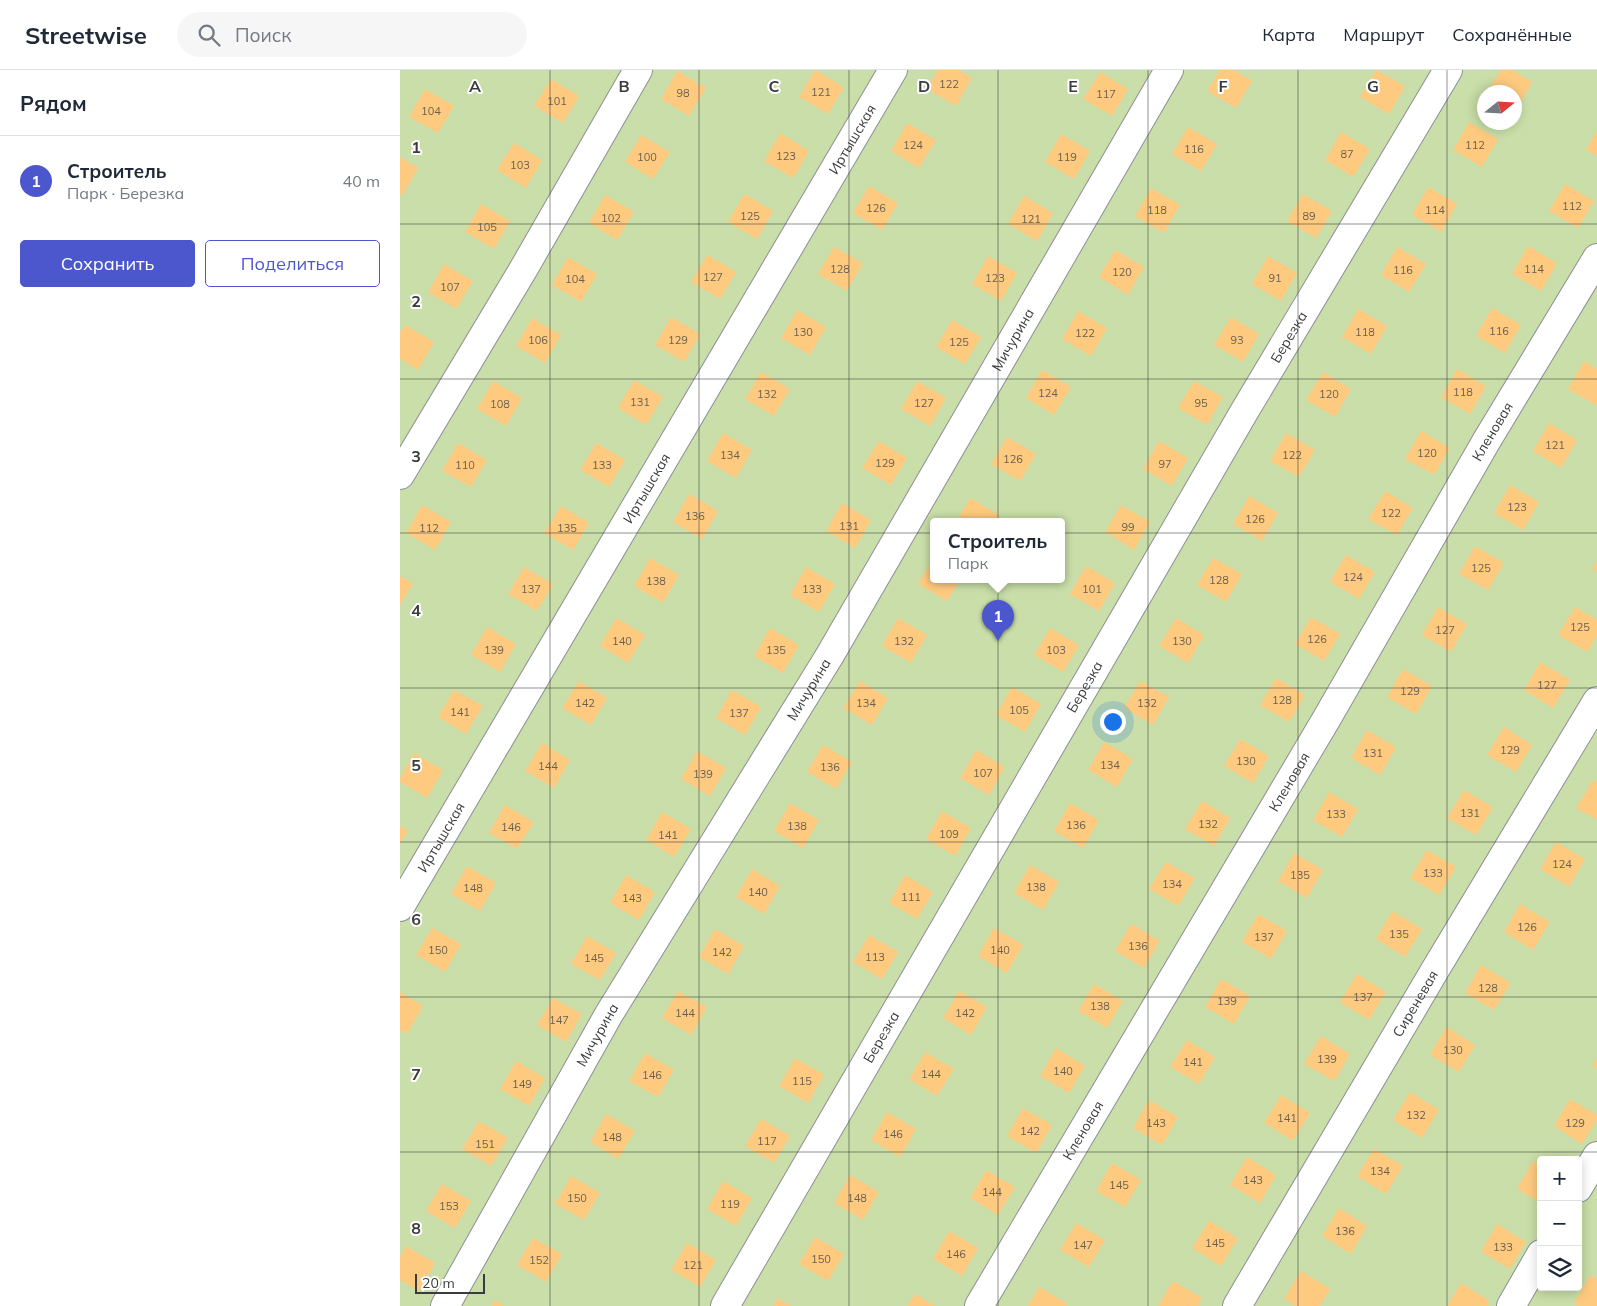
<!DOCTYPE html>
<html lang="ru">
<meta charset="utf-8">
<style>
body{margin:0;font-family:Mulish,sans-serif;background:#f6f6f7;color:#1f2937}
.controls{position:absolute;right:15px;bottom:15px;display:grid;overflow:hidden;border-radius:5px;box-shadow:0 2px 12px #0003}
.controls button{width:45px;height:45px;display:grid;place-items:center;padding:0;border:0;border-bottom:1px solid #e0e1e3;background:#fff;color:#1f2937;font:25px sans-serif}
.compass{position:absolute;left:1077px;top:15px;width:45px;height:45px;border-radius:50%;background:#fff;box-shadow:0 2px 12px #0003;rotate:72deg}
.scale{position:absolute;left:15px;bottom:12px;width:70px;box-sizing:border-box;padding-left:5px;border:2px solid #393b3d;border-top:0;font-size:14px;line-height:18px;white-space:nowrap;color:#393b3d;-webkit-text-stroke:4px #fff;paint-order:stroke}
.you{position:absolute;left:712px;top:651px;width:18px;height:18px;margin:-12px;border:4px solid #fff;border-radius:50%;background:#1a73e8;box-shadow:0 0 0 8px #1a73e833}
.badge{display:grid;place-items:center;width:32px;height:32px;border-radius:50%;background:#4d57cd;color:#fff;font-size:16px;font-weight:700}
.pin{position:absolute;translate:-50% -41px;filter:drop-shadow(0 1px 2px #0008)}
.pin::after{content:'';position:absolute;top:26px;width:18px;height:15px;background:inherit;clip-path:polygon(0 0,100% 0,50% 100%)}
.popup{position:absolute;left:530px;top:448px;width:135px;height:65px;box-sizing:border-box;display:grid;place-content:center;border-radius:5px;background:#fff;filter:drop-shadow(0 1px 4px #0005);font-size:16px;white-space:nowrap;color:#747a83}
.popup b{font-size:19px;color:#1f2937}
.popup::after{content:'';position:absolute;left:50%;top:100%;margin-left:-10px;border:10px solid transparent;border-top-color:#fff}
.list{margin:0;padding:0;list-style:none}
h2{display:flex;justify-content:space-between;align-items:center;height:65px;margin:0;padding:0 20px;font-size:21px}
h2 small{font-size:16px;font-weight:400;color:#747a83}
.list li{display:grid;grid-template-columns:32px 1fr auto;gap:15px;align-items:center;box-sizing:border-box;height:90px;padding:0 20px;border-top:1px solid #e0e1e3}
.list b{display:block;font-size:19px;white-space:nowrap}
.list p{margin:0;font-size:16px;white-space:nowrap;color:#747a83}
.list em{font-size:16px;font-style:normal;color:#747a83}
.actions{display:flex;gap:10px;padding:15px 20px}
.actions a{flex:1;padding:11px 0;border:1px solid #4d57cd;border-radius:5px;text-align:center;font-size:18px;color:#4d57cd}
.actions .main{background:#4d57cd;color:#fff}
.icon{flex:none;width:28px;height:28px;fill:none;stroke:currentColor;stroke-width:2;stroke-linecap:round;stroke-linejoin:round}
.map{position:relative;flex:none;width:1197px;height:1236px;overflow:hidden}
header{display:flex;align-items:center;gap:30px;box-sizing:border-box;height:70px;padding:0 25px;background:#fff;border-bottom:1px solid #e0e1e3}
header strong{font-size:24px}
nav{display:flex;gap:28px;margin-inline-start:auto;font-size:18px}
.search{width:350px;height:45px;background:#f6f6f7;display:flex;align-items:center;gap:12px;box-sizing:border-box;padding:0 18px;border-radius:28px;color:#747a83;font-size:19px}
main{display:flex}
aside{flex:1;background:#fff}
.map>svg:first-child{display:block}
.green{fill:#c9dea8;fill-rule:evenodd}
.building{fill:#feca80}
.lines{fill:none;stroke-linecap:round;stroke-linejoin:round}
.minor-casing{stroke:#8b9096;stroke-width:30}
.minor{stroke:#fff;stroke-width:28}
.grid{fill:none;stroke:#393b3d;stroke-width:1;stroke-opacity:0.55}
.labels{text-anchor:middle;stroke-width:4;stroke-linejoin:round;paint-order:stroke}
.number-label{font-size:11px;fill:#6a5f4e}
.street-label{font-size:14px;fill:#393b3d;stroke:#fff}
.grid-label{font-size:16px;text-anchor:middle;font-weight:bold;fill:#393b3d;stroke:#fff;stroke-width:4;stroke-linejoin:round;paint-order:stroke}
</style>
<header>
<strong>Streetwise</strong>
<div class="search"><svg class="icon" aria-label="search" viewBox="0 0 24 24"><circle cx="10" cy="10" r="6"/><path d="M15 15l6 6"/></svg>Поиск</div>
<nav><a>Карта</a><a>Маршрут</a><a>Сохранённые</a></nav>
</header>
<main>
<aside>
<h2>Рядом<small></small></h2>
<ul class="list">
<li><span class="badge">1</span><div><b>Строитель</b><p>Парк · Березка</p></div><em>40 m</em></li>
</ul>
<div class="actions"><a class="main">Сохранить</a><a>Поделиться</a></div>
</aside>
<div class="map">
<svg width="1197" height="1236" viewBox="0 0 1197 1236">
<rect width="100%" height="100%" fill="#edf3f9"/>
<!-- green -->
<path class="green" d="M0 0H1197V1236H0ZM1084 22H1114V52H1084ZM534 452H662V510H534ZM1141 1090H1178V1217H1141Z"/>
<!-- building -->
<path class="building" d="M415 0 444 17 428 44 399 27Z
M538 0H558L572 8 556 36 527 19Z
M820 0H834L852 11 836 38 807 21Z
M976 0 1005 16 989 44 960 27Z
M1101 0H1112L1132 12 1116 40 1114 39V22H1087Z
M277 1 306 18 289 46 261 29Z
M700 2 728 19 712 46 683 29Z
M151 9 179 26 163 53 134 36Z
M25 19 54 36 38 63 9 47Z
M1069 52 1098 69 1082 97 1053 80Z
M507 53 536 70 519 98 491 81Z
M788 57 817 74 801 101 772 84Z
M1197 60V86L1186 80Z
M941 62 970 79 953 107 925 90Z
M380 63 409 81 393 108 364 91Z
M661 64 690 81 674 109 645 92Z
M241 65 270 82 253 109 225 92Z
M114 73 142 90 126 118 97 100Z
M0 87 18 98 2 126 0 124Z
M1165 114 1194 131 1178 158 1149 141Z
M469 116 498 133 482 160 453 143Z
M1028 117 1057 134 1041 162 1012 145Z
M751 118 780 135 764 163 735 146Z
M344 124 373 141 357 169 328 152Z
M903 124 932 141 916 168 887 151Z
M205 125 234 142 217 170 189 153Z
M624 126 653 143 637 171 608 154Z
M81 134 110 151 94 179 65 162Z
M1128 176 1157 193 1141 221 1112 204Z
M434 177 463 193 447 221 418 204Z
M997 177 1026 194 1009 222 981 205Z
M715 180 744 197 728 225 699 207Z
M307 185 336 202 320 229 291 212Z
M588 186 617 203 601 231 572 214Z
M868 186 897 203 881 231 852 214Z
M168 187 197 204 181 232 152 215Z
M44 194 73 211 56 239 28 222Z
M1092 238 1121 255 1105 283 1076 266Z
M958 239 987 256 971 284 942 267Z
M397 240 426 257 410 285 381 268Z
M678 241 707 258 691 286 662 269Z
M271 247 300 264 284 292 255 275Z
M831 247 859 264 843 292 814 275Z
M132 248 161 265 145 293 116 276Z
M552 250 581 267 565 294 536 277Z
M5 255 34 272 18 300 0 289V263Z
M1184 291 1197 299V336L1168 319Z
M1057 299 1086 316 1070 344 1041 327Z
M642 300 671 317 654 345 626 328Z
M361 302 390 319 374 346 345 329Z
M923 302 951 319 935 347 906 330Z
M234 310 263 327 246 355 218 338Z
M93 311 122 328 106 356 77 339Z
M517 311 546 328 530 356 501 339Z
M794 311 823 327 807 355 778 338Z
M1149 353 1177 370 1161 398 1133 381Z
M1021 361 1050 378 1034 405 1005 389Z
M323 363 352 380 336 408 307 391Z
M886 363 915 380 899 407 870 391Z
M607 367 636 384 620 411 591 394Z
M479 371 507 388 491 415 462 398Z
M759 371 788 388 772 416 743 399Z
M58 373 87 390 71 417 42 401Z
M196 373 225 390 209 417 180 400Z
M1110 415 1139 432 1123 460 1094 443Z
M985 421 1013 438 997 465 968 449Z
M289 424 318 441 302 469 273 452Z
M849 426 878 443 862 471 833 454Z
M570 428 599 445 594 452H556Z
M442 433 471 450 455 478 426 461Z
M22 435 51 452 35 480 6 463Z
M721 435 750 452 734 480 705 462Z
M161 436 189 453 173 480 144 463Z
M1075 476 1104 493 1088 520 1059 504Z
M946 485 975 502 959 529 930 512Z
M534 487V510H560L547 531 518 514Z
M250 488 279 505 263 533 234 516Z
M813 488 842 504 826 532 797 515Z
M1197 491V502L1192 499Z
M686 496 715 513 699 541 670 524Z
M124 497 153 514 137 541 108 524Z
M406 497 435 514 419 542 390 525Z
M0 506 13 513 0 535Z
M1038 537 1067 554 1051 582 1022 565Z
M1175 537 1197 550V566L1187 582 1158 565Z
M911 547 940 564 924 591 895 574Z
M216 548 245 565 228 593 200 576Z
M498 548 527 565 511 593 482 576Z
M776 548 804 565 788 593 759 576Z
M87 557 116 574 100 602 71 585Z
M370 558 399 575 383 603 354 586Z
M650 558 679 575 663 602 634 585Z
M1140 592 1170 610 1153 638 1124 620Z
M1003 599 1032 616 1016 644 987 627Z
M876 608 905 625 889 652 860 635Z
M179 611 207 628 191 655 162 638Z
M460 611 488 628 472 655 443 638Z
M740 611 769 627 753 655 724 638Z
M612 617 641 634 625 662 596 645Z
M54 620 83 636 66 664 38 647Z
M332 620 361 637 345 665 316 648Z
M1104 657 1132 675 1116 702 1087 685Z
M967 660 996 677 980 705 951 688Z
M840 669 869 686 853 713 824 696Z
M704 672 733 689 717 717 688 700Z
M142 673 170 690 154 718 125 701Z
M423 675 452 692 436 719 407 702Z
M576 680 605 697 589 725 560 708Z
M297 681 326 698 310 726 281 709Z
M14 683 43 700 27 728 0 712V708Z
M1193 710 1197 712V750L1176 738Z
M1064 720 1093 737 1076 765 1047 748Z
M929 722 958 739 942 767 913 750Z
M802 731 830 748 814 776 785 759Z
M390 733 419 750 403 778 374 761Z
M670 733 699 750 683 778 654 761Z
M105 735 134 752 117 779 89 763Z
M542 741 571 758 555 786 526 769Z
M262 742 291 759 274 787 246 770Z
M0 756 8 761 0 774Z
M1156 772 1185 789 1169 817 1140 799Z
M1027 780 1056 797 1039 825 1010 808Z
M894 783 923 800 907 828 878 811Z
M766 792 795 808 778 836 749 819Z
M630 795 659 812 643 840 614 823Z
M67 796 96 813 80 841 51 824Z
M352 799 380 816 364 844 336 827Z
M226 805 255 822 239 850 210 833Z
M505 805 533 822 517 849 489 833Z
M1120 834 1150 852 1133 880 1104 862Z
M992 841 1022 859 1005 887 976 869Z
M858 844 887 861 871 889 842 872Z
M731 854 760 871 744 898 715 881Z
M32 858 61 874 45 902 16 885Z
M594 858 623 875 607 903 578 886Z
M315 859 344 876 328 904 299 887Z
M469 865 498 882 482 909 453 892Z
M187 866 216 883 200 910 171 894Z
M1081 895 1111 913 1094 940 1065 923Z
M957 904 986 922 969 950 940 932Z
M821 909 850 926 834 954 805 937Z
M694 914 723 931 707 958 678 941Z
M278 921 307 937 291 965 262 948Z
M559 921 587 937 571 965 543 948Z
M0 922 23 936 7 964 0 960Z
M153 928 182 944 166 972 137 955Z
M1046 957 1075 975 1059 1002 1030 985Z
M921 966 950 984 934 1011 904 994Z
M787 970 815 987 799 1014 770 997Z
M656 978 685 996 669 1023 640 1006Z
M525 982 554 999 537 1026 509 1009Z
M245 983 274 1000 258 1027 229 1011Z
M395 988 424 1005 408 1033 379 1016Z
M1197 988V999L1192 996Z
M116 991 145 1008 129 1036 100 1019Z
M1010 1022 1039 1040 1022 1068 993 1050Z
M881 1025 910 1043 893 1071 864 1053Z
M1170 1029 1197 1045V1050L1182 1074 1154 1056Z
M749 1030 778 1047 762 1075 733 1058Z
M623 1038 652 1055 636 1083 607 1066Z
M487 1042 516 1059 500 1087 471 1070Z
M206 1044 235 1061 218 1089 190 1072Z
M361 1049 390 1066 374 1093 345 1076Z
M79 1051 108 1068 91 1096 62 1079Z
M974 1079 1003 1096 986 1124 957 1106Z
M847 1087 876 1105 860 1133 830 1115Z
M1133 1091 1141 1096V1133L1117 1119Z
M712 1093 741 1110 725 1137 696 1121Z
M586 1100 615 1117 598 1145 570 1128Z
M450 1105 479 1122 463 1150 434 1133Z
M171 1106 200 1123 184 1150 155 1134Z
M323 1111 352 1128 336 1156 307 1139Z
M42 1114 71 1131 55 1158 26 1141Z
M939 1138 967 1156 951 1184 922 1166Z
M809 1151 838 1168 821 1196 792 1178Z
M676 1153 705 1170 689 1197 660 1180Z
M1097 1154 1126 1172 1110 1199 1081 1182Z
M549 1161 578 1178 562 1206 533 1189Z
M415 1167 444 1184 428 1211 399 1194Z
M133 1168 162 1184 146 1212 117 1195Z
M287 1173 316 1190 300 1217 271 1200Z
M6 1176 35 1193 19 1221 0 1210V1187Z
M901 1201 930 1219 920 1236H896L884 1229Z
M1190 1205 1197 1209V1236H1178L1174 1233Z
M773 1211 802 1228 798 1236H758Z
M1061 1213 1090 1231 1087 1236H1047Z
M639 1217 668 1234 666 1236H628Z
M515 1224 535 1236H507Z
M378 1228 391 1236H373Z
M95 1230 105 1236H91Z"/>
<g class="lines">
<defs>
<g id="minor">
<path d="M0 405 124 198 238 0"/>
<path id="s1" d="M0 837 493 0"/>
<path d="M1178 1118 1197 1086"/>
<path id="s2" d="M45 1236 209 944 430 585 769 0"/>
<path id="s3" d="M325 1236 844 342 1048 0"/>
<path id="s4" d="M579 1236 927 648 1087 370 1197 188"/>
<path id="s5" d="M837 1236 1035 900 1197 631"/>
<path d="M1111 1236 1141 1184"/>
</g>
</defs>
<!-- minor casing -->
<use href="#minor" class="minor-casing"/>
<!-- minor -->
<use href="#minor" class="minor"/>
</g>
<!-- grid -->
<path class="grid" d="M150 0V1236M299 0V1236M449 0V1236M598 0V1236M748 0V1236M898 0V1236M1047 0V1236M0 154H1197M0 309H1197M0 463H1197M0 618H1197M0 772H1197M0 927H1197M0 1082H1197"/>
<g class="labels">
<!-- number labels -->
<g class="number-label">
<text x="549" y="18">122</text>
<text x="421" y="26">121</text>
<text x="283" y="27">98</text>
<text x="706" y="28">117</text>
<text x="157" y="35">101</text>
<text x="31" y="45">104</text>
<text x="513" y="79">124</text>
<text x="1075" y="79">112</text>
<text x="794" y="83">116</text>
<text x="947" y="88">87</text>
<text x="386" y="90">123</text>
<text x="247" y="91">100</text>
<text x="667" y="91">119</text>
<text x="120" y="99">103</text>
<text x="1172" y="140">112</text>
<text x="476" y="142">126</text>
<text x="757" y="144">118</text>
<text x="1035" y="144">114</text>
<text x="350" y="150">125</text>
<text x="909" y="150">89</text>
<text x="211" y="152">102</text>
<text x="631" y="153">121</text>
<text x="87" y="161">105</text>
<text x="440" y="203">128</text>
<text x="1134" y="203">114</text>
<text x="1003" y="204">116</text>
<text x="722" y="206">120</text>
<text x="313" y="211">127</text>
<text x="595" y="212">123</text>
<text x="875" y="212">91</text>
<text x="175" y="213">104</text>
<text x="50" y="221">107</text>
<text x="1099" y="265">116</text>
<text x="403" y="266">130</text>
<text x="965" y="266">118</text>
<text x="685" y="267">122</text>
<text x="138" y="274">106</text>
<text x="278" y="274">129</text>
<text x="837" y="274">93</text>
<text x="559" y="276">125</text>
<text x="1063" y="326">118</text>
<text x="648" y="327">124</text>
<text x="367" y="328">132</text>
<text x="929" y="328">120</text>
<text x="240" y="336">131</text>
<text x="524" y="337">127</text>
<text x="801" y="337">95</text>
<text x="100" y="338">108</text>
<text x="1155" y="379">121</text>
<text x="1027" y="387">120</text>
<text x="330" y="389">134</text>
<text x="892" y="389">122</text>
<text x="613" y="393">126</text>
<text x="485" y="397">129</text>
<text x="765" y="398">97</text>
<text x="65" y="399">110</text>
<text x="202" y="399">133</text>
<text x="1117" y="441">123</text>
<text x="991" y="447">122</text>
<text x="295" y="450">136</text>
<text x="855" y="453">126</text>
<text x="449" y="460">131</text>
<text x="728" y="461">99</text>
<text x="29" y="462">112</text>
<text x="167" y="462">135</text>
<text x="1081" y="502">125</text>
<text x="953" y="511">124</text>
<text x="819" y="514">128</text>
<text x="256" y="515">138</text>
<text x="131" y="523">137</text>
<text x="412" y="523">133</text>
<text x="692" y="523">101</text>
<text x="1180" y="561">125</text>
<text x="1045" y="564">127</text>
<text x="917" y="573">126</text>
<text x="222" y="575">140</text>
<text x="504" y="575">132</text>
<text x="782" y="575">130</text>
<text x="94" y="584">139</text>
<text x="376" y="584">135</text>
<text x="656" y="584">103</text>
<text x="1147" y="619">127</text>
<text x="1010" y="625">129</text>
<text x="882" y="634">128</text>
<text x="185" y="637">142</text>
<text x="466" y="637">134</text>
<text x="747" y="637">132</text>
<text x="619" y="644">105</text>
<text x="60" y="646">141</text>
<text x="339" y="647">137</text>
<text x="1110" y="684">129</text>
<text x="973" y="687">131</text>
<text x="846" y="695">130</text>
<text x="710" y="699">134</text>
<text x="148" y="700">144</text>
<text x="430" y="701">136</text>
<text x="583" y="707">107</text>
<text x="303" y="708">139</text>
<text x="1070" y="747">131</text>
<text x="936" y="748">133</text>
<text x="808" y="758">132</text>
<text x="676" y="759">136</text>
<text x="397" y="760">138</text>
<text x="111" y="761">146</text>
<text x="549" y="768">109</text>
<text x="268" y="769">141</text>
<text x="1162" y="798">124</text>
<text x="1033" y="807">133</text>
<text x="900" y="809">135</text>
<text x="772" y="818">134</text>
<text x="636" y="821">138</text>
<text x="73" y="822">148</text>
<text x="358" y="826">140</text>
<text x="511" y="831">111</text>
<text x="232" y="832">143</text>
<text x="1127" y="861">126</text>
<text x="999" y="868">135</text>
<text x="864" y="871">137</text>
<text x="738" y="880">136</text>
<text x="38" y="884">150</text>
<text x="600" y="884">140</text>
<text x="322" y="886">142</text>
<text x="475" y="891">113</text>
<text x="194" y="892">145</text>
<text x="1088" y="922">128</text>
<text x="963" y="931">137</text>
<text x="827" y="935">139</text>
<text x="700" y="940">138</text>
<text x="285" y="947">144</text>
<text x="565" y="947">142</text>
<text x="159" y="954">147</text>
<text x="1053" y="984">130</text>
<text x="927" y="993">139</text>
<text x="793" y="996">141</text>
<text x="663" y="1005">140</text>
<text x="531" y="1008">144</text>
<text x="252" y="1009">146</text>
<text x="402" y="1015">115</text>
<text x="122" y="1018">149</text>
<text x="1016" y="1049">132</text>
<text x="887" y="1052">141</text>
<text x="756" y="1057">143</text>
<text x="1175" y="1057">129</text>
<text x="630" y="1065">142</text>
<text x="493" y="1068">146</text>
<text x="212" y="1071">148</text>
<text x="367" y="1075">117</text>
<text x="85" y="1078">151</text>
<text x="980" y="1105">134</text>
<text x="853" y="1114">143</text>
<text x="719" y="1119">145</text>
<text x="592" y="1126">144</text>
<text x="177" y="1132">150</text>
<text x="457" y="1132">148</text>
<text x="330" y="1138">119</text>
<text x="49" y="1140">153</text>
<text x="945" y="1165">136</text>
<text x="815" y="1177">145</text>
<text x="683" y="1179">147</text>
<text x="1103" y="1181">133</text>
<text x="556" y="1188">146</text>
<text x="421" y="1193">150</text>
<text x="139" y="1194">152</text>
<text x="293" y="1199">121</text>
</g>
<!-- street labels -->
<g class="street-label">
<text dy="5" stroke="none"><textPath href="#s1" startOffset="891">Иртышская</textPath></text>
<text dy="5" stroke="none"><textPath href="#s3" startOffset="1121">Березка</textPath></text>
<text dy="5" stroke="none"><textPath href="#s2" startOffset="1121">Мичурина</textPath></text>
<text dy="5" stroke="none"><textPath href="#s4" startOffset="1014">Кленовая</textPath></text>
<text dy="5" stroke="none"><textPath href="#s1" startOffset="486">Иртышская</textPath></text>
<text dy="5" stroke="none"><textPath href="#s3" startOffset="716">Березка</textPath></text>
<text dy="5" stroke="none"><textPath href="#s2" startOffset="716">Мичурина</textPath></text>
<text dy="5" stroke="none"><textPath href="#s4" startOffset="609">Кленовая</textPath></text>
<text dy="5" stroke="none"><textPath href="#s1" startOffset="81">Иртышская</textPath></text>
<text dy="5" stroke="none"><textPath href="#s5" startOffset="351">Сиреневая</textPath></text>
<text dy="5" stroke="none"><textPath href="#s2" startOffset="311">Мичурина</textPath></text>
<text dy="5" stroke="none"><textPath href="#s3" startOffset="311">Березка</textPath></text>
<text dy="5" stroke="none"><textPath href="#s4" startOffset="204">Кленовая</textPath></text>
</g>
</g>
<g class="grid-label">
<text x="75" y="22">A</text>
<text x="224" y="22">B</text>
<text x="374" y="22">C</text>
<text x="524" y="22">D</text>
<text x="673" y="22">E</text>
<text x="823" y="22">F</text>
<text x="973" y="22">G</text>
<text x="16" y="83">1</text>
<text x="16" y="237">2</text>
<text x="16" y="392">3</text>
<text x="16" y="546">4</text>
<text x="16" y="701">5</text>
<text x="16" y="855">6</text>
<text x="16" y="1010">7</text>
<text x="16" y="1164">8</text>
</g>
</svg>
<div class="controls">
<button>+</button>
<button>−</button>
<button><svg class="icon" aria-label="layers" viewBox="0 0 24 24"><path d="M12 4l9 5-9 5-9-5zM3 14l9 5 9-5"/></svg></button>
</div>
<svg class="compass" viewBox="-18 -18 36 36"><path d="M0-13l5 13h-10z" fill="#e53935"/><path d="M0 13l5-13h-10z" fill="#747a83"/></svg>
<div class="scale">20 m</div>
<div class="you"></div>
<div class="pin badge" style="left:598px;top:571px">1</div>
<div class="popup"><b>Строитель</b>Парк</div>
</div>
</main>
